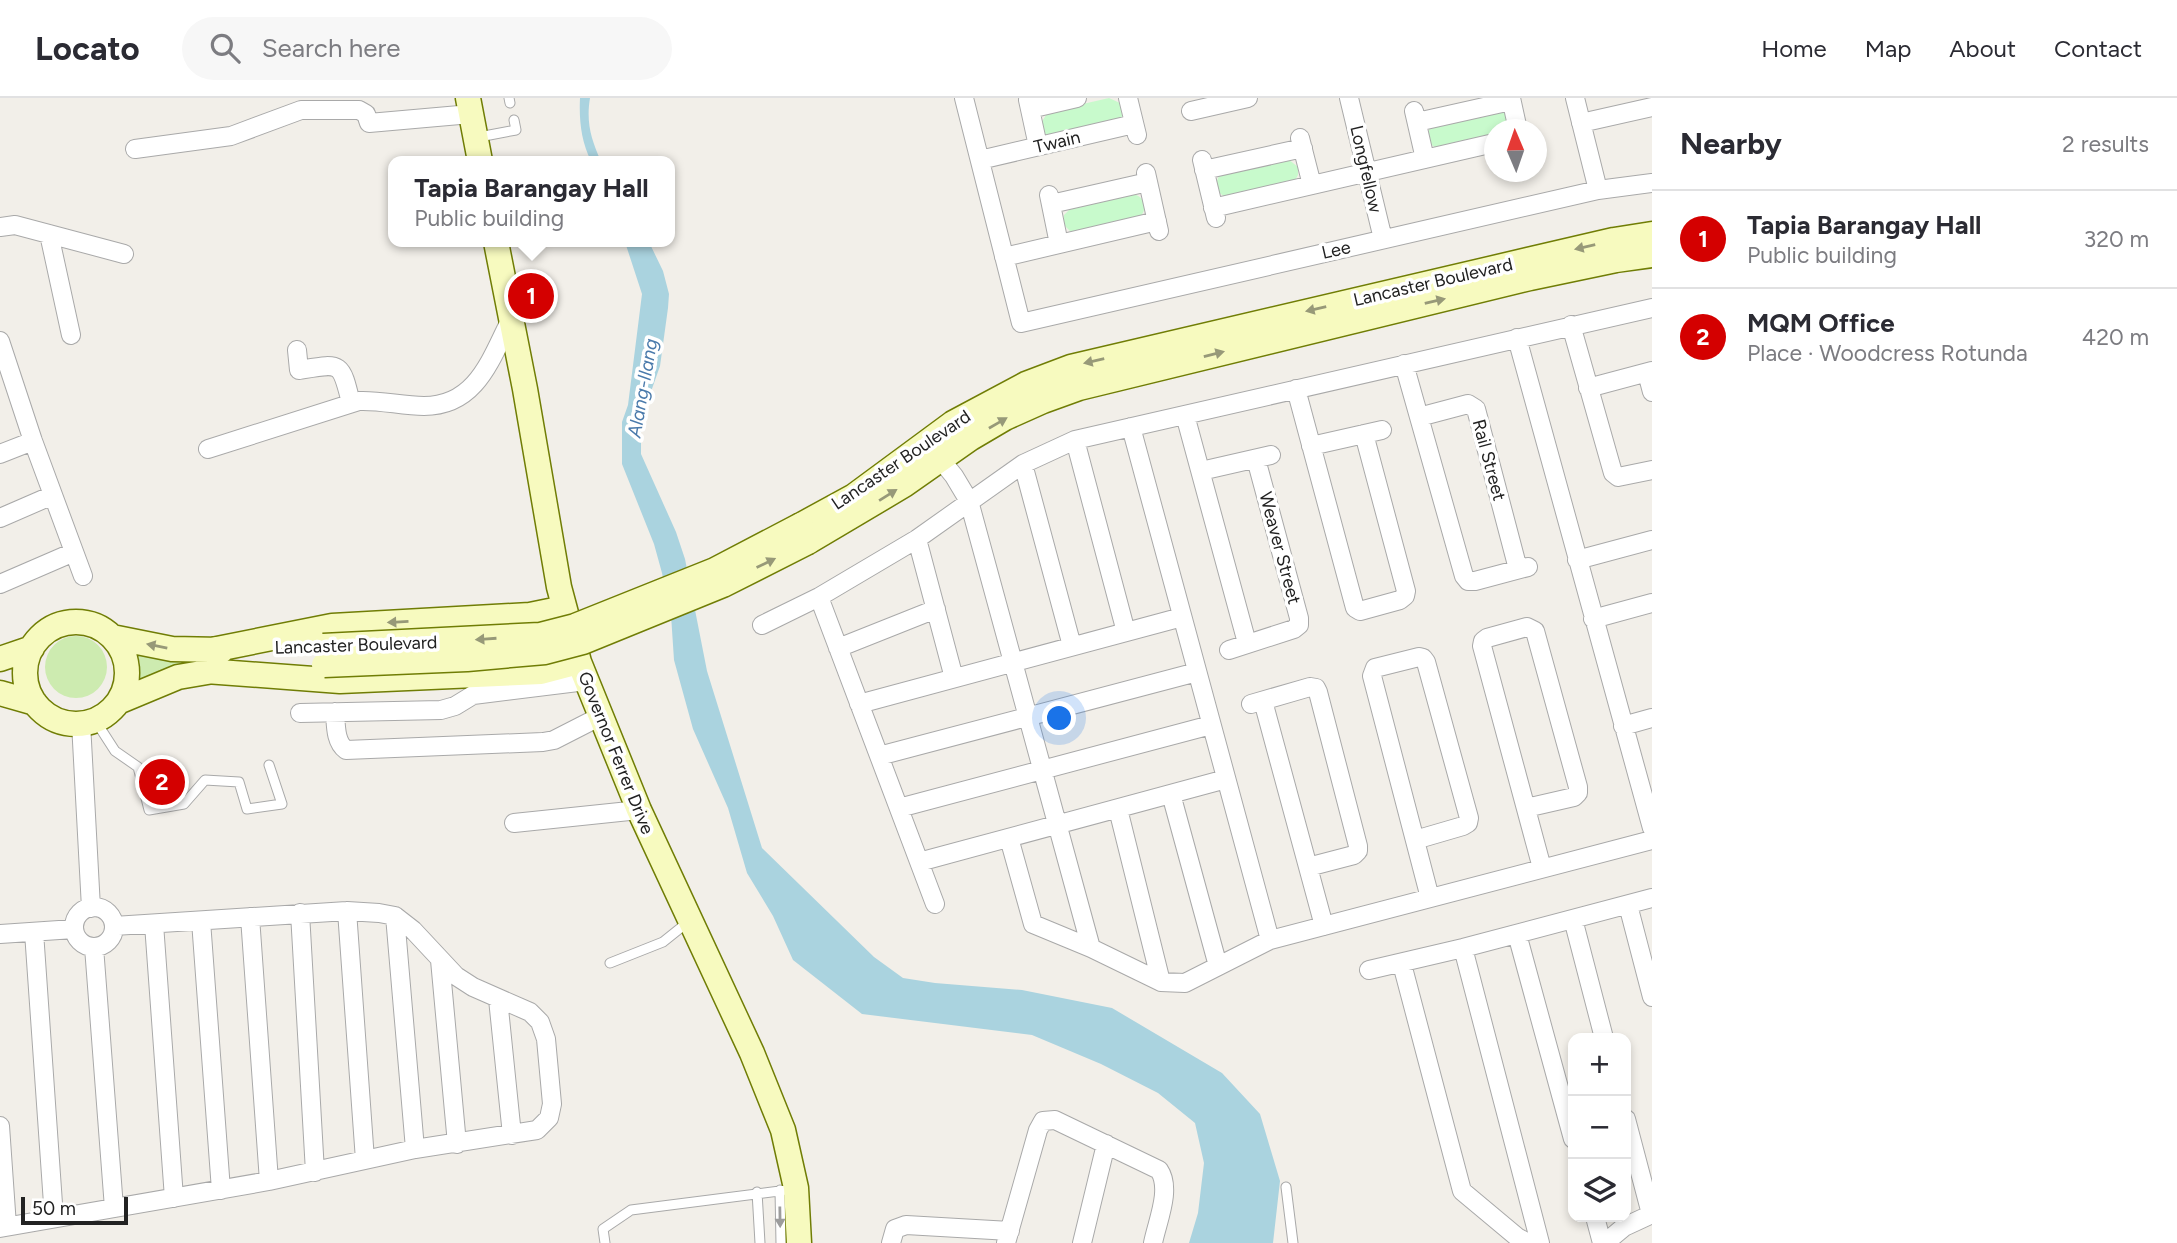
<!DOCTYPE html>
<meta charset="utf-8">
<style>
body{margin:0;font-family:Figtree,sans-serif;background:#f7f7f7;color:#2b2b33}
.controls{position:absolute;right:21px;bottom:21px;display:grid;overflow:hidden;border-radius:14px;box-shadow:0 4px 10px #0003}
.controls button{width:63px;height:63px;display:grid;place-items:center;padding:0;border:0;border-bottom:2px solid #e1e1e2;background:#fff;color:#2b2b33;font:35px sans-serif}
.compass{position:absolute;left:1484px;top:21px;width:63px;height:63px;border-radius:50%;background:#fff;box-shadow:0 4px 10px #0003;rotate:358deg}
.scale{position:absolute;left:21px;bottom:18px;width:107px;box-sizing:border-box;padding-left:7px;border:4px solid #222;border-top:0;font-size:19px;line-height:24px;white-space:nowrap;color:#222;-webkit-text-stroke:5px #fff;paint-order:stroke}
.you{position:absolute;left:1060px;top:621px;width:24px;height:24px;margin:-18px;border:5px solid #fff;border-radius:50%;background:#1a73e8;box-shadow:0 0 0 10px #1a73e833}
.badge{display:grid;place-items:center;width:46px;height:46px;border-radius:50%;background:#d40000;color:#fff;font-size:23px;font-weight:700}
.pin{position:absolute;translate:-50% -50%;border:4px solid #fff;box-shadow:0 2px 7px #0006}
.popup{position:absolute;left:388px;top:58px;width:287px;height:91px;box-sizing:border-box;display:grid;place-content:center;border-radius:14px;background:#fff;filter:drop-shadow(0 2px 5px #0005);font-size:23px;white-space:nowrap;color:#7c7c81}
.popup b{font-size:26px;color:#2b2b33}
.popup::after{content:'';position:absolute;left:50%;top:100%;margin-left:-14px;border:14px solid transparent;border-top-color:#fff}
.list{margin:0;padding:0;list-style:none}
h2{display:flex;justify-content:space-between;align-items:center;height:91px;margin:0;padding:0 28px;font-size:30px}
h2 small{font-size:23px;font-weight:400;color:#7c7c81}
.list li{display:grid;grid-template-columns:46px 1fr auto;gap:21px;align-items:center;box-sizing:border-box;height:98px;padding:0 28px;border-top:2px solid #e1e1e2}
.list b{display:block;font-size:26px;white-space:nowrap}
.list p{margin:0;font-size:23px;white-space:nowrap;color:#7c7c81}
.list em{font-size:23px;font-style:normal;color:#7c7c81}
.icon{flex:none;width:38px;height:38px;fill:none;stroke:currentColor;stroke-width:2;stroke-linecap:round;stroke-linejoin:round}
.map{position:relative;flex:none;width:1652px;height:1145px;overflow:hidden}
header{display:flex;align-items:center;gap:42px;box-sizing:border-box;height:98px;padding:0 35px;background:#fff;border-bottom:2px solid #e1e1e2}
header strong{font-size:33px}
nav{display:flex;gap:38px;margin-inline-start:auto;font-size:24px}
.search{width:490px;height:63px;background:#f7f7f7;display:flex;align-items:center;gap:18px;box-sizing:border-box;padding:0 24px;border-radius:38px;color:#7c7c81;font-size:26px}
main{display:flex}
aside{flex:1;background:#fff}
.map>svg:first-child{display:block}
.grass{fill:#cdebb0}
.park{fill:#c8facc}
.water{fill:#aad3df}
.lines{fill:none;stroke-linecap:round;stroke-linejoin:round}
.lane-casing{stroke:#a9a9a9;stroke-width:11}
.street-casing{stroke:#a9a9a9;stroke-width:20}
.secondary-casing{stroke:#707d05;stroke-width:27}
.lane{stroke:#fff;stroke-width:9}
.street{stroke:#fff;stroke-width:18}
.secondary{stroke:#f7fabf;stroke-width:24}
.secondary-bridge-casing{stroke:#707d05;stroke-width:27;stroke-linecap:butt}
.secondary-bridge{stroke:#f7fabf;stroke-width:24}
.oneway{fill:#979978}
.oneway2{fill:#9c9c9c}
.labels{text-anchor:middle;stroke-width:7;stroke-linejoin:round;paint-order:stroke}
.street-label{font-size:18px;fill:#222;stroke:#fff}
.water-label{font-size:19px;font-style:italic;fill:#4a7aab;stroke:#fff}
</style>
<header>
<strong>Locato</strong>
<div class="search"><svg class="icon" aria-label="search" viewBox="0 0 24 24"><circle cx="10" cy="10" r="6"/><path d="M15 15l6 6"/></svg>Search here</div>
<nav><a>Home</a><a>Map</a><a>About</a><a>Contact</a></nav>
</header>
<main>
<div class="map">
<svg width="1652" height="1145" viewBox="0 0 1652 1145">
<rect width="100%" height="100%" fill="#f2efe9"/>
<!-- grass -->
<path class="grass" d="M45 569a31 31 0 1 1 62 0a31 31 0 1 1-62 0Z
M137 556 202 564 139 581 140 565Z"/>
<!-- park -->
<path class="park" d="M1109 0 1120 5 1123 17 1121 20 1050 39 1043 34 1041 25 1048 14Z
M1504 13 1507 16 1510 28 1508 31 1494 32V38L1436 50 1429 45 1427 36 1431 28Z
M1288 61 1298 69V77L1294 84 1225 99 1218 94 1216 85 1219 78Z
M1131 96C1144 97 1149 109 1140 119L1072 135 1063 126 1064 117 1070 111Z"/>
<!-- water -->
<path class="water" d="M580 0H590C586 24 591 41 601 63H591C581 43 579 22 580 0Z
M625 144H649L663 173 669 196 668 210 660 268 647 305 641 334V356L676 434 685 461 707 573 762 750 874 859 903 880 935 885 1022 892 1112 910 1222 975 1260 1016 1280 1083 1273 1145H1189L1198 1115 1204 1065 1195 1025 1158 995 1101 966 1032 937 862 916 793 862 773 818 747 775 728 710 693 631 674 562 671 517 662 475 654 446 622 366V324L628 307 642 196Z"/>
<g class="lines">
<defs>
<path id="lane" d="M509 0 510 5
M479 39 516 32 514 22
M95 622 115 653 138 669 149 712 184 706 205 682 239 684 247 711 282 706 269 667
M610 865 663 844 688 824
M1286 1089 1293 1145
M780 1092 781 1145
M757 1094 760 1145
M605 1145 603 1131 631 1112 795 1091"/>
<path id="street" d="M964 0 1021 225 1598 92 1652 85
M1128 0 1137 37
M1349 0 1383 141
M1511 0 1518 32
M1575 0 1598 92
M1028 2 1038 48
M1030 11 1077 0
M1191 13 1248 0
M1414 13 1425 61
M1417 24 1511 3
M1581 25 1652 9
M1300 40 1312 87
M135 51 231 38 301 12H359L366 16 369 25 471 16
M980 62 1134 26
M1202 62 1216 120
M1204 72 1303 50
M1146 75 1159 133
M1049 97 1059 146
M1051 106 1148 84
M1213 110 1494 45
M0 129 15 127 124 156
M49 136 71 237
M1004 159 1157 123
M1571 227 1613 375 1618 379 1652 372
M1517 240 1652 730
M0 243 33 343 83 478
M297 252 299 272C341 265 341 263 351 305
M1404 266 1464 478 1468 483H1475L1528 469
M1647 275 1652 294
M1588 290 1652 273
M1296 291 1355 510 1360 513 1400 502 1405 498 1406 493 1364 336
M1185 317 1247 545
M1419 319 1468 306 1476 311 1518 471
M1131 329 1270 842
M1075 342 1126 534
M1311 348 1382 332
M208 351 359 303C381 302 402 308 424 308 477 308 491 260 511 221
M0 356 33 343
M941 362 954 378 969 403 1091 850
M1023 366 1072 548
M1201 373 1271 357
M0 420 53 397
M917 441 954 580
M1577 462 1652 442
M0 486 74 454
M819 499 935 806
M1593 521 1652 505
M762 527 819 499 917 441 1023 366 1075 342 1652 210
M838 550 936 511
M1229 552 1294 531 1299 527V520L1256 361
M1263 603 1324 828
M859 606 1182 519
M1251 606 1310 589 1316 590 1318 594 1358 748V753L1354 757 1308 769
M335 614C336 627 335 644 346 652L543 644 554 642 601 618
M300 615 441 612 455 608 473 597 586 583
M81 625 91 810
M1623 628 1652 620
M879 658 1197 574
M1171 696 1218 868
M899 710 1211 627
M1526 710 1574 699 1578 695V689L1535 533 1527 529 1487 540 1483 543 1482 548 1542 770
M1118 711 1161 884
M514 725 639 712
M1009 740 1033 826 1091 850 1161 884 1185 885 1270 842 1652 742
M1415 742 1463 728 1468 725 1469 720 1426 564 1423 560 1419 559 1375 570 1372 578 1430 800
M919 764 1226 681
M1628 807 1652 899
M74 829a20 20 0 1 1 40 0a20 20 0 1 1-40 0Z
M347 813 365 1062
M300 815 315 1074
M395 818 415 1051
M250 819 269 1083
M1573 821 1604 940
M201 823 221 1092
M154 826 174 1100
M34 834 54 1120
M0 836 74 831
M1517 836 1573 1041
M94 849 114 1110
M1463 850 1540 1145
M440 862 457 1046
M1402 866 1462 1093 1517 1139 1528 1145
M1369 872 1463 850 1652 800
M498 901 512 1037
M1626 1021 1651 1116
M0 1028 7 1128
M1595 1119 1602 1145
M0 1130 269 1083 415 1051 537 1032 549 1020 552 1006 546 941 540 924 530 914 473 889 456 878 413 832 395 818 379 815 347 813 114 828
M891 1145 895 1131 906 1127 1010 1133
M1006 1145 1038 1032 1043 1023 1055 1022 1159 1072C1172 1091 1157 1124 1153 1145
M1082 1145 1106 1046
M1605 1145 1624 1129 1652 1116"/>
<path id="secondary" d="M468 0 480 63
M496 144 525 291 559 489 579 564 639 712 752 955 783 1032 796 1090 799 1145
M801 427 854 398 953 325 1026 286 1071 269 1528 162 1614 142 1652 136
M808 444 904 387 971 340 1005 320 1043 303 1079 290 1530 180 1616 162 1652 157
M25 575a51 51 0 1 1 102 0a51 51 0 1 1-102 0Z
M112 539 172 551 222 552
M207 553 332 528 530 517 564 510
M0 561 32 550
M206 573 340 583 541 574 579 564
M0 595 35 605
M118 604 178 579 219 572"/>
</defs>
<!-- lane casing -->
<use href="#lane" class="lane-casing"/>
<!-- street casing -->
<use href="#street" class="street-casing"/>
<!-- secondary casing -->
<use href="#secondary" class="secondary-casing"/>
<!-- lane -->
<use href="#lane" class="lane"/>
<!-- street -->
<use href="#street" class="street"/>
<!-- secondary -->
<use href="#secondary" class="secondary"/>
<defs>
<path id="secondary-bridge" d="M323 548 540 537 575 528 715 472 801 427
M324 567 467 561 545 554 583 544 723 487 808 444"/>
</defs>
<!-- secondary-bridge casing -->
<use href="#secondary-bridge" class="secondary-bridge-casing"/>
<!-- secondary-bridge -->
<use href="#secondary-bridge" class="secondary-bridge"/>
</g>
<!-- one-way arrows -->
<defs><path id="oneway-solid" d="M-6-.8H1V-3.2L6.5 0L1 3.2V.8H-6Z" transform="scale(1.75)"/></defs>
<g class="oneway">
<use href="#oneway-solid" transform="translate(1585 149) rotate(167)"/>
<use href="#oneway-solid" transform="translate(1435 203) rotate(-13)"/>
<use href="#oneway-solid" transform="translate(1316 211) rotate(167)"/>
<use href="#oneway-solid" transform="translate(1214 256) rotate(-14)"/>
<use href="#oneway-solid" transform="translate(1094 263) rotate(167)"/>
<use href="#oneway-solid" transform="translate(998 325) rotate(-30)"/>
<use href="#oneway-solid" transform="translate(888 397) rotate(-32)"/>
<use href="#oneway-solid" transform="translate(766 465) rotate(-26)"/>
<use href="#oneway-solid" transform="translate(398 524) rotate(177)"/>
<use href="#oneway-solid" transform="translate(486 541) rotate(176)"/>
<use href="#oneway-solid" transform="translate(157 548) rotate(-169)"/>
</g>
<use class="oneway2" href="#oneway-solid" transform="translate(780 1119) rotate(89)"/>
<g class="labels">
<!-- street labels -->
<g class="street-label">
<text transform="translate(1057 44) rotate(-13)" y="6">Twain</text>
<text transform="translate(1366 71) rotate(77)" y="6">Longfellow</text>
<text transform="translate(1336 152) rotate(-13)" y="6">Lee</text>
<text transform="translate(1433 184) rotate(-13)" y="6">Lancaster Boulevard</text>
<text transform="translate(901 362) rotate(-34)" y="6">Lancaster Boulevard</text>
<text transform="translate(1489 362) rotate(75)" y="6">Rail Street</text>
<text transform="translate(1280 450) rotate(75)" y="6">Weaver Street</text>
<text transform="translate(356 547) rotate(-2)" y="6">Lancaster Boulevard</text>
<text transform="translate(616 655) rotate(68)" y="6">Governor Ferrer Drive</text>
</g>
<!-- water labels -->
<g class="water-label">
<text transform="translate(642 290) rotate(-80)" y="7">Alang-Ilang</text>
</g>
</g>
</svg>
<div class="controls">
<button>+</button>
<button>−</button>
<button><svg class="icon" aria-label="layers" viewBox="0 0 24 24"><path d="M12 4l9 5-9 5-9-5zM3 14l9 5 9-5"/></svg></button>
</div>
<svg class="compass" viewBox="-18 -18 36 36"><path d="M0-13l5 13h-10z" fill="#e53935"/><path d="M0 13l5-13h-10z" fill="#7c7c81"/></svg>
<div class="scale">50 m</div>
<div class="you"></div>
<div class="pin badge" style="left:531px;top:198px">1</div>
<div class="popup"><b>Tapia Barangay Hall</b>Public building</div>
<div class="pin badge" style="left:162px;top:684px">2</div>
</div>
<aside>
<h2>Nearby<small>2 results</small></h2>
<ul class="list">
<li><span class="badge">1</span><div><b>Tapia Barangay Hall</b><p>Public building</p></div><em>320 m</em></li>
<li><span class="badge">2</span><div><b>MQM Office</b><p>Place · Woodcress Rotunda</p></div><em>420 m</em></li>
</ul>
</aside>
</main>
